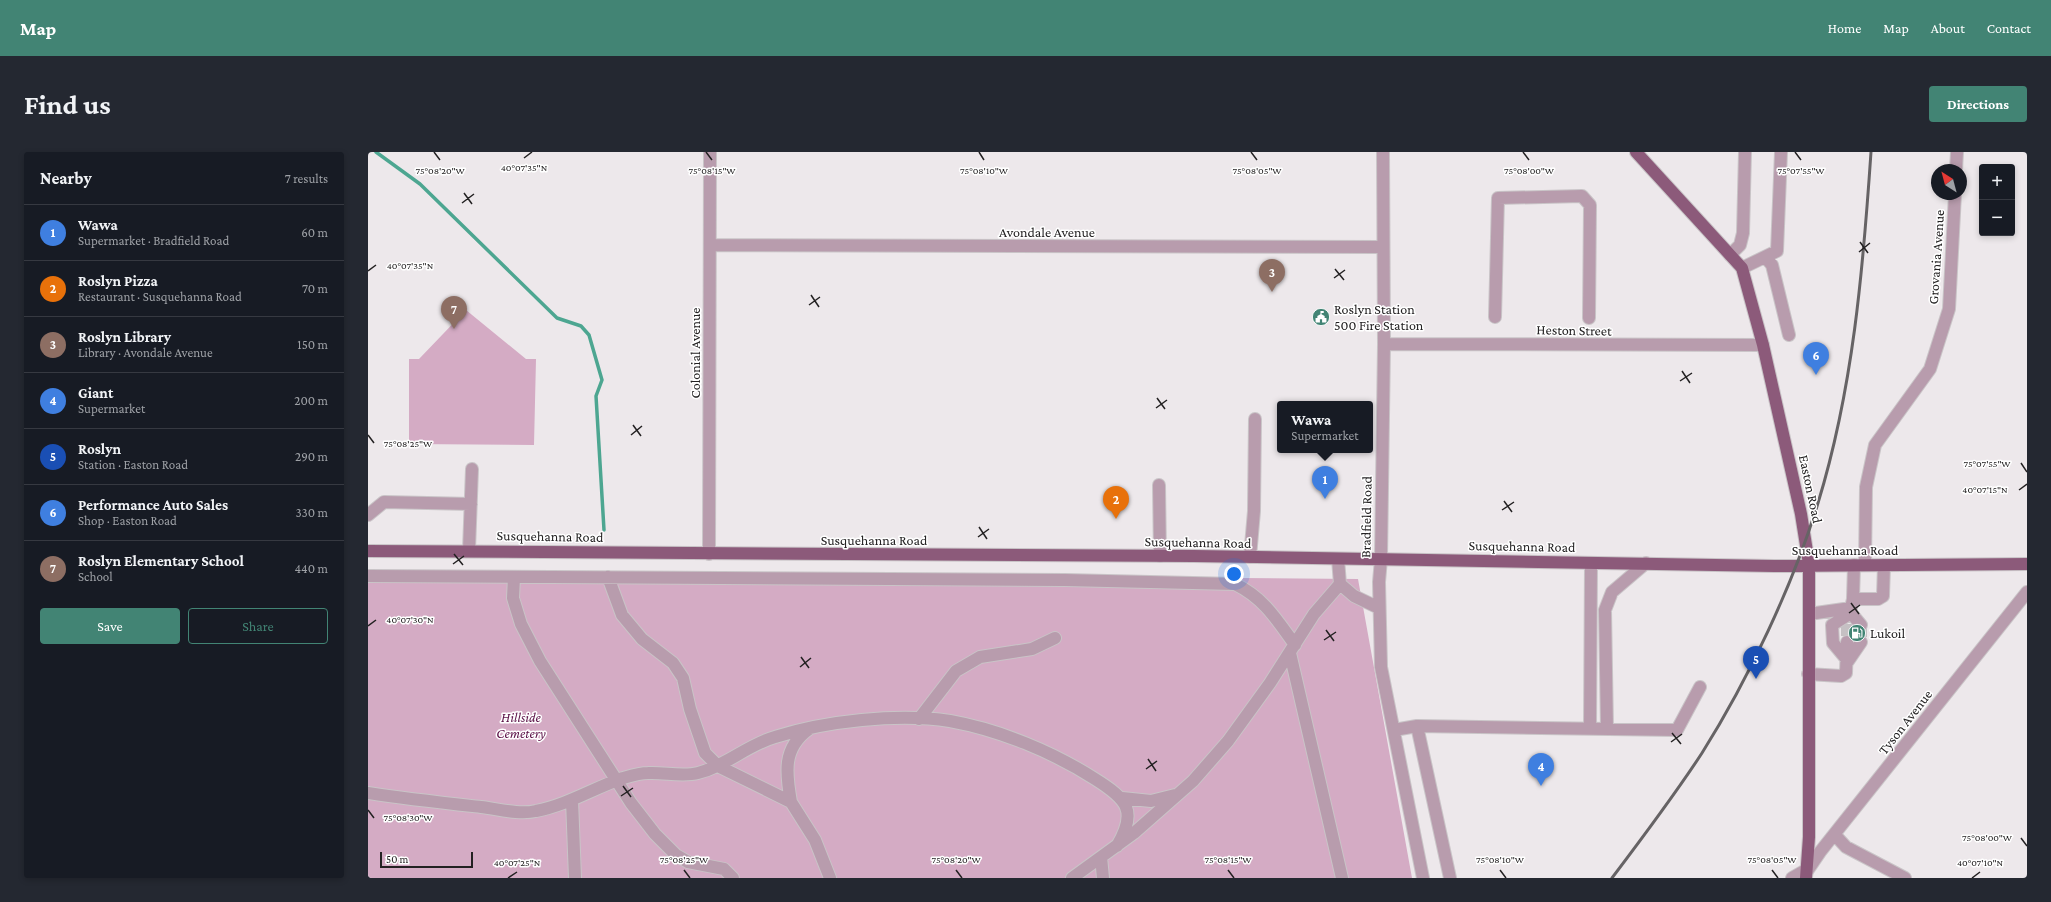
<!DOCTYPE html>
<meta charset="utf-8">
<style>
body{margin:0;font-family:"Crimson Pro",serif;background:#242831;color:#f1f3f6}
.controls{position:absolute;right:12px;top:12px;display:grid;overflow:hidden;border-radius:4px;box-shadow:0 2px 6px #0003}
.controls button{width:36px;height:36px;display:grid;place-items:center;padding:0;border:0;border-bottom:1px solid #363941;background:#171b24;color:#f1f3f6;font:20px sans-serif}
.compass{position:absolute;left:1563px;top:12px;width:36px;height:36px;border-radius:50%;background:#171b24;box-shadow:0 2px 6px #0003;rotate:324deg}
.scale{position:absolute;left:12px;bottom:10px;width:93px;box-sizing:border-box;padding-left:4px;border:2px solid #232122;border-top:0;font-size:11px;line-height:14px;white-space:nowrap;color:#232122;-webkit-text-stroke:3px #fff;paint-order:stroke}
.you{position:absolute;left:866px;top:422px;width:14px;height:14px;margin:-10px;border:3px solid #fff;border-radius:50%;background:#1a73e8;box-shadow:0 0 0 6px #1a73e833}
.badge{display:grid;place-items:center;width:26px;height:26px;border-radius:50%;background:#428474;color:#fff;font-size:13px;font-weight:700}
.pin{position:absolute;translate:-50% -33px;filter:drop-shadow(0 1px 2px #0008)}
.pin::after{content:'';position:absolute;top:21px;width:14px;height:12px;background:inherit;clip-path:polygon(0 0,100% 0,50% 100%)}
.popup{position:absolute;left:909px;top:249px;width:96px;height:52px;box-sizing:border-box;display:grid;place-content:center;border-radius:4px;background:#171b24;filter:drop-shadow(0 1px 3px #0005);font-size:13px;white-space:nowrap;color:#9ea1a6}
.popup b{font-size:15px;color:#f1f3f6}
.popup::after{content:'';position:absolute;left:50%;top:100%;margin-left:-8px;border:8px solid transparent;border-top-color:#171b24}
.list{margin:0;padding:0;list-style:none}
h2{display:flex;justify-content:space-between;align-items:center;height:52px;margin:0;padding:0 16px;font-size:17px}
h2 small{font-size:13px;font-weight:400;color:#9ea1a6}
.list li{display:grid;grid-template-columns:26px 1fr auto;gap:12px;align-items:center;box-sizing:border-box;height:56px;padding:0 16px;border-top:1px solid #363941}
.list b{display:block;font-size:15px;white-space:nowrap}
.list p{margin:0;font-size:13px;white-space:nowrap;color:#9ea1a6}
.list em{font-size:13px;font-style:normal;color:#9ea1a6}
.actions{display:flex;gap:8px;padding:12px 16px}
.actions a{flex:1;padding:9px 0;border:1px solid #428474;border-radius:4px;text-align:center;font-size:14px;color:#428474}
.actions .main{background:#428474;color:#fff}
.map{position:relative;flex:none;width:1659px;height:726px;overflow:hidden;border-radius:4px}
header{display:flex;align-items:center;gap:24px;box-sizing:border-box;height:56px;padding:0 20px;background:#428474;color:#fff}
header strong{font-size:19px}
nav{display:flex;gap:22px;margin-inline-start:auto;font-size:14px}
.intro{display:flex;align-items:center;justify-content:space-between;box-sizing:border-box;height:96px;padding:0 24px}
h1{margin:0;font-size:28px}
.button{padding:10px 18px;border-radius:4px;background:#428474;color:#fff;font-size:14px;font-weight:700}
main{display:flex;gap:24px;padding:0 24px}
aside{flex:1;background:#171b24;border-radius:4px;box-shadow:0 2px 6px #0003}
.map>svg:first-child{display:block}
.green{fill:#d4abc4}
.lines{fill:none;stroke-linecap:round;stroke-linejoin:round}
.stream{stroke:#4da691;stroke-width:3.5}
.minor-tunnel{stroke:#c5c0c3;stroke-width:12;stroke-dasharray:12 6;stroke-linecap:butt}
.minor-casing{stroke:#c9c4c7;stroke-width:14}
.major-casing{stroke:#c9c4c7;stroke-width:14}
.minor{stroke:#b89cad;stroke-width:12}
.major{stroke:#8c5a7a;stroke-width:12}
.rail{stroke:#666365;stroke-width:3}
.ticks{fill:none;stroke:#232122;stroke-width:1.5}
.labels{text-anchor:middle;stroke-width:3;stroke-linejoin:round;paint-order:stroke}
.street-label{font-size:14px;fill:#232122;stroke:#fff}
.poi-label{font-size:14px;fill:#232122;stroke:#fff;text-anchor:start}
.park-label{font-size:14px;font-style:italic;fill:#5b1147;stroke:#fff}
.ticks-label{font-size:10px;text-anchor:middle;fill:#232122;stroke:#fff;stroke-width:3;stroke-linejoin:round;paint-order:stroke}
</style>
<header>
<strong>Map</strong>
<nav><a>Home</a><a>Map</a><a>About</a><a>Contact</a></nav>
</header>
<div class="intro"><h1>Find us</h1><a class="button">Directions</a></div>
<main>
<aside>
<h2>Nearby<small>7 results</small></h2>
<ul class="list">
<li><span class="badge" style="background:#3f7fe0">1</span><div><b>Wawa</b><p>Supermarket · Bradfield Road</p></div><em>60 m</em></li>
<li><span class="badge" style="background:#e8710a">2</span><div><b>Roslyn Pizza</b><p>Restaurant · Susquehanna Road</p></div><em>70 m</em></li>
<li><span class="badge" style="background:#8d6e63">3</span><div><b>Roslyn Library</b><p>Library · Avondale Avenue</p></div><em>150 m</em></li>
<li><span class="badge" style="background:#3f7fe0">4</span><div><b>Giant</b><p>Supermarket</p></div><em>200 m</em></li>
<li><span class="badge" style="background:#1a4fb4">5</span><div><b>Roslyn</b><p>Station · Easton Road</p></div><em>290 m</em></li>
<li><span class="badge" style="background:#3f7fe0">6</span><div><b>Performance Auto Sales</b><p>Shop · Easton Road</p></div><em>330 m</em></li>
<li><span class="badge" style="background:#8d6e63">7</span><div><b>Roslyn Elementary School</b><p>School</p></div><em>440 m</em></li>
</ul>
<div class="actions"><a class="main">Save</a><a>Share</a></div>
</aside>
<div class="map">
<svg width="1659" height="726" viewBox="0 0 1659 726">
<rect width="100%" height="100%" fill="#ede8eb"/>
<!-- green -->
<path class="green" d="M98 158 158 207H168L166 293 41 292V207H51Z
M0 419 990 427 1044 726H0Z"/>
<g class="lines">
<!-- stream -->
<path class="stream" d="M8 0 52 32 189 166 213 174 221 183 234 228 228 244 236 378"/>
<!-- minor-tunnel -->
<path class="minor-tunnel" d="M1479 472V490
M1493 473V490"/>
<defs>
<path id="minor" d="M1015 0 1016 192 1013 407 1011 430 1013 515 1055 726
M1588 18 1589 0
M343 93 1015 95
M1362 103 1372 93 1375 81 1377 0
M1398 106 1404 113 1421 183
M1374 116 1409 99 1413 0
M1127 165 1130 46 1214 44 1222 53 1221 166
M1016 192 1395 193
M791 333 792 404
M0 363 16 350 103 352
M101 398 104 317
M341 402 342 0
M882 405 886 359 887 267
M970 407 972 432 986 444 1011 456
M1497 413 1498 335 1507 293 1562 217 1581 157 1587 42
M0 424 697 428 867 432C896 446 909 468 927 493
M146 425 145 446 153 472 172 509 263 651 287 682 308 703 320 710 356 717 365 726
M240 425 254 463 274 487 305 511 315 526 322 557 337 601 350 614 423 650 447 688 462 726
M1485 447H1510L1515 444 1516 413
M1441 462 1483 456 1485 447 1486 413
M1493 473 1483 461 1464 473 1465 491 1480 509 1493 490
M922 501 974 726
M1440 522 1473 524 1478 521 1479 490
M551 567 588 519 612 505 664 497 687 486
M1049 574 1082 726
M1222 576 1223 411
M1239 577 1237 458 1244 440 1278 411
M1026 578 1049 574 1309 578 1332 535
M0 641C38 647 76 651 113 655 130 657 151 663 168 659 199 653 226 636 255 626 262 624 272 621 280 621 296 620 314 625 330 621 358 614 379 593 407 585 457 569 530 561 582 569 632 578 685 600 727 627 759 647 770 659 749 694
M754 646 783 649 807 643
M204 648 207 726
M423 650C418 622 414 596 441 577
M1467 683 1478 695 1537 726
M733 705 735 726
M1437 722 1452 700 1659 440
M704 726 766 681 825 629 860 589 902 531 946 462 972 432
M1424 726 1438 718"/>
<path id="major" d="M1268 0 1374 116 1395 193 1433 362 1441 412V685L1438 726
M0 399 826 404 1406 414 1659 412"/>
</defs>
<!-- minor casing -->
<use href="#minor" class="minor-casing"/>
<!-- major casing -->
<use href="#major" class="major-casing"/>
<!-- minor -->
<use href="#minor" class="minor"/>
<!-- major -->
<use href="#major" class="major"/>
<!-- rail -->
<path class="rail" d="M1244 726C1275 685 1306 644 1334 601 1380 528 1425 433 1450 351 1485 237 1495 118 1503 0"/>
</g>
<!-- ticks -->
<path class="ticks" d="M66 0 72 8M338 0 344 8M611 0 616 8M883 0 889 8M1155 0 1161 8M1427 0 1433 8M156 6 164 0M96 41 104 52M94 51 106 42M1492 90 1500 101M1491 100 1502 91M967 117 976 128M0 119 8 113M966 126 977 118M443 143 451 155M441 153 452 145M1314 219 1322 231M1312 229 1324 221M789 246 797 257M788 256 799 248M265 273 273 284M0 283 6 291M263 283 274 274M1653 311 1659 320M1651 338 1659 332M1136 349 1144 360M1134 358 1146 350M611 375 619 387M610 385 621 377M86 402 95 413M85 412 96 404M1483 451 1491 462M1481 461 1492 453M0 474 8 468M958 478 966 489M956 488 968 480M433 505 441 516M432 515 443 506M1304 581 1313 592M1303 590 1314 582M780 607 788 619M778 617 789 609M255 634 263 645M253 644 265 636M0 658 6 666M1653 686 1659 694M316 718 322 726M588 718 594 726M860 718 866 726M1132 718 1138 726M1404 718 1410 726M140 726 149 720M1604 726 1612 720"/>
<!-- icons -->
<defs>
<symbol id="civic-disc" viewBox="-11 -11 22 22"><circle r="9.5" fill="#428474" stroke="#fff"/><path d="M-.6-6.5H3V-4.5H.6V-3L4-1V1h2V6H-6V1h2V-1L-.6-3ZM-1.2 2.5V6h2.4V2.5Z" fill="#fff"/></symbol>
<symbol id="fuel-disc" viewBox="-11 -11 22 22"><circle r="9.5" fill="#428474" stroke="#fff"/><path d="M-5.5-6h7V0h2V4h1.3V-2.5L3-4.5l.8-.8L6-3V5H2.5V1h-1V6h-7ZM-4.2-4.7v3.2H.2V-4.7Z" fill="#fff"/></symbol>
</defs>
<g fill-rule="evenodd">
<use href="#civic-disc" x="943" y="155" width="20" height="20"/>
<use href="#fuel-disc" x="1479" y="471" width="20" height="20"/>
</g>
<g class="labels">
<!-- street labels -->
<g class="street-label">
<text x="679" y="85">Avondale Avenue</text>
<text transform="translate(1568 105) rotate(-86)" y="5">Grovania Avenue</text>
<text transform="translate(1206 178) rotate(1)" y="5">Heston Street</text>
<text transform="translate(327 201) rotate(-90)" y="5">Colonial Avenue</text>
<text transform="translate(1443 337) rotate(78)" y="5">Easton Road</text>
<text transform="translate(998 365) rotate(-89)" y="5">Bradfield Road</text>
<text transform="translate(182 384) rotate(1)" y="5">Susquehanna Road</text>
<text x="506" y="393">Susquehanna Road</text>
<text transform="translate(830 390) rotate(1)" y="5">Susquehanna Road</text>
<text transform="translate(1154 394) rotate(1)" y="5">Susquehanna Road</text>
<text x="1477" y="403">Susquehanna Road</text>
<text transform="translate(1537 570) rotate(-52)" y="5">Tyson Avenue</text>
</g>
<!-- poi labels -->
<g class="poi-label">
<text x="966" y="162">Roslyn Station<tspan x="966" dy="16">500 Fire Station</tspan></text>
<text x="1502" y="486">Lukoil</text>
</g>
<!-- park labels -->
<g class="park-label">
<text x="153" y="570">Hillside<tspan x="153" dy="16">Cemetery</tspan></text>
</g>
</g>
<g class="ticks-label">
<text x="156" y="19">40°07'35"N</text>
<text x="72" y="22">75°08'20"W</text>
<text x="344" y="22">75°08'15"W</text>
<text x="616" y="22">75°08'10"W</text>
<text x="889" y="22">75°08'05"W</text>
<text x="1161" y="22">75°08'00"W</text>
<text x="1433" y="22">75°07'55"W</text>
<text x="42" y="117">40°07'35"N</text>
<text x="40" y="295">75°08'25"W</text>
<text x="1619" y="315">75°07'55"W</text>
<text x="1617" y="341">40°07'15"N</text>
<text x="42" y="471">40°07'30"N</text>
<text x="40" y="669">75°08'30"W</text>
<text x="1619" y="689">75°08'00"W</text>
<text x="316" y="711">75°08'25"W</text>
<text x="588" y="711">75°08'20"W</text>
<text x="860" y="711">75°08'15"W</text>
<text x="1132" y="711">75°08'10"W</text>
<text x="1404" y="711">75°08'05"W</text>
<text x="149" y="714">40°07'25"N</text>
<text x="1612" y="714">40°07'10"N</text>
</g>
</svg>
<div class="controls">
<button>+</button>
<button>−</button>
</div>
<svg class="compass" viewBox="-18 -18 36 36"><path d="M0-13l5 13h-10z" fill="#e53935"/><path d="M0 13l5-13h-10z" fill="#9ea1a6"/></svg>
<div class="scale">50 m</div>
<div class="you"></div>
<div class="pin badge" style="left:957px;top:347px;background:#3f7fe0">1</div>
<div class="popup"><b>Wawa</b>Supermarket</div>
<div class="pin badge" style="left:748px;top:367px;background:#e8710a">2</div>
<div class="pin badge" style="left:904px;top:140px;background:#8d6e63">3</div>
<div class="pin badge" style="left:1173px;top:634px;background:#3f7fe0">4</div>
<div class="pin badge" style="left:1388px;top:527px;background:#1a4fb4">5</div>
<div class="pin badge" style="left:1448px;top:223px;background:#3f7fe0">6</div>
<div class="pin badge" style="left:86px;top:177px;background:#8d6e63">7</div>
</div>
</main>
